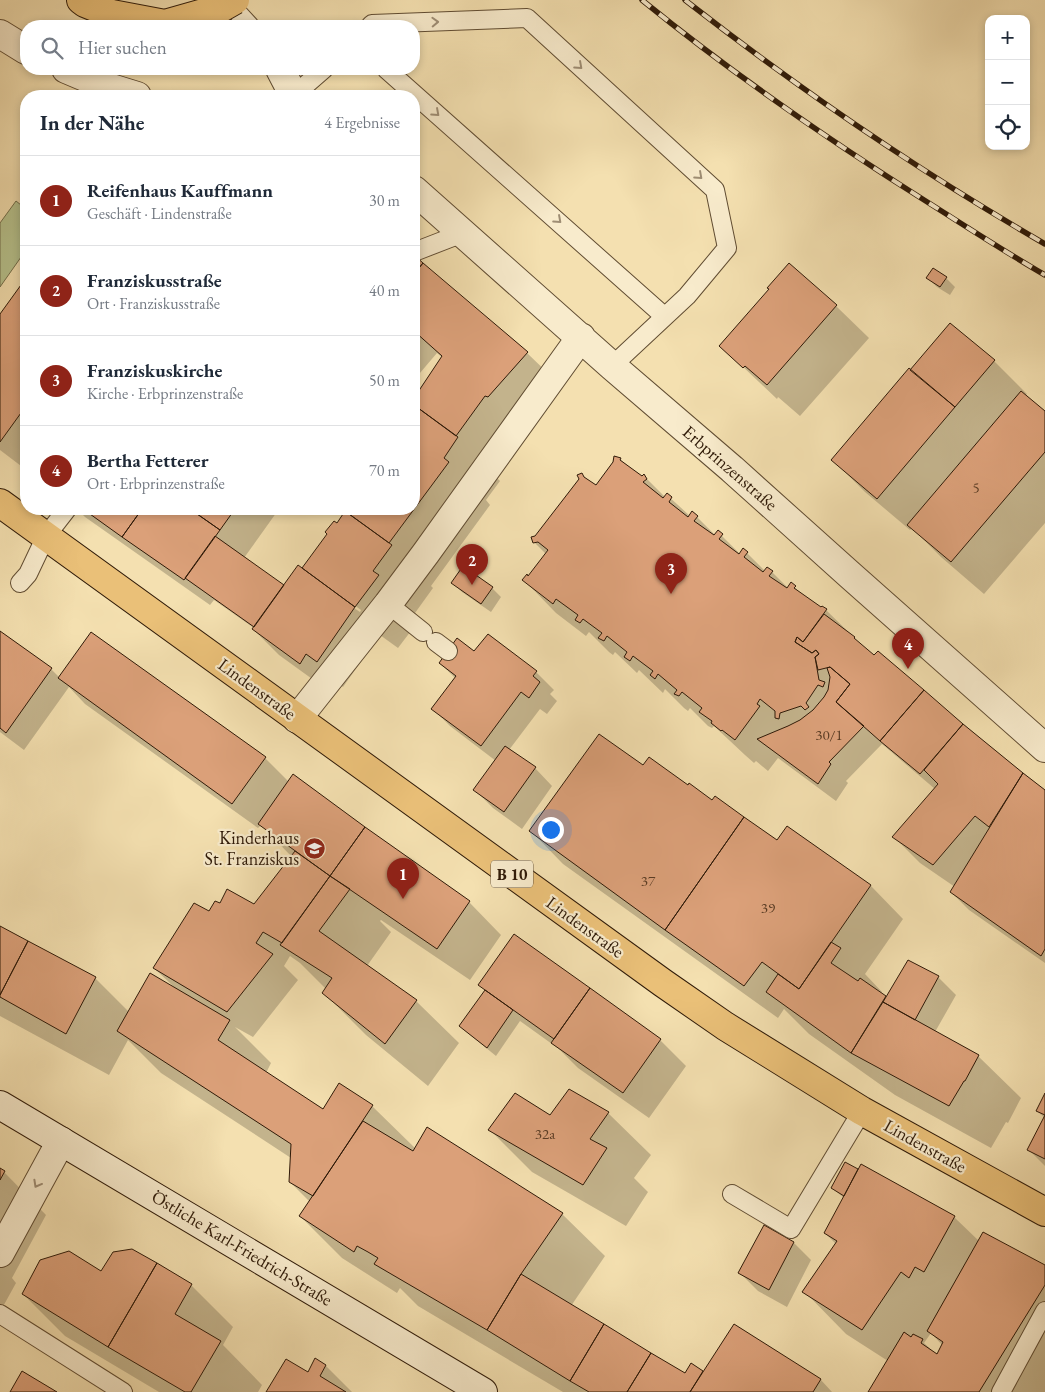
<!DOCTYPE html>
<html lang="de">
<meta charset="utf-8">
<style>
body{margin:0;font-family:"EB Garamond",serif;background:#f6f6f7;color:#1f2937}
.controls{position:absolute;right:15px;top:15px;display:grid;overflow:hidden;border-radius:10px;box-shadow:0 2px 8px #0003}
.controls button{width:45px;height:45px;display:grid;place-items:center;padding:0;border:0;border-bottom:1px solid #e0e1e3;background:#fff;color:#1f2937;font:25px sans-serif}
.you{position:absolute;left:550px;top:829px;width:18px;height:18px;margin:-12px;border:4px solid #fff;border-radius:50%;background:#1a73e8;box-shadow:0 0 0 8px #1a73e833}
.badge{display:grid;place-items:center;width:32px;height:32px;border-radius:50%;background:#8f2418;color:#fff;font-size:16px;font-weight:700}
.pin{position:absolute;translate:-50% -41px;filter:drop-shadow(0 1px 2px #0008)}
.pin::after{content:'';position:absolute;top:26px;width:18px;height:15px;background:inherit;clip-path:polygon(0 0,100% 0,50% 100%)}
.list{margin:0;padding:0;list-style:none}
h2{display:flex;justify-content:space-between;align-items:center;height:65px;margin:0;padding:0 20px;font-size:21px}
h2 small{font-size:16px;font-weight:400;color:#747a83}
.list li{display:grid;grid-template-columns:32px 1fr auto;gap:15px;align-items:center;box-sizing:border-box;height:90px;padding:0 20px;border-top:1px solid #e0e1e3}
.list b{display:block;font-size:19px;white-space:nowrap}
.list p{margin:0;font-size:16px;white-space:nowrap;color:#747a83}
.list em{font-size:16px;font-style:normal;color:#747a83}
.icon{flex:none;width:28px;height:28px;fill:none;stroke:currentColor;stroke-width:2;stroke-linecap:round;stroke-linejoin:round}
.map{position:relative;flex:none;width:1045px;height:1392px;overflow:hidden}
.search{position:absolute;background:#fff;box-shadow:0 2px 8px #0003;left:20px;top:20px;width:400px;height:55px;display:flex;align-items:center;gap:12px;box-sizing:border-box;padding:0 18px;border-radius:20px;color:#747a83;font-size:19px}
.panel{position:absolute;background:#fff;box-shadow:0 2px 8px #0003;left:20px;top:90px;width:400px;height:425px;border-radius:20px}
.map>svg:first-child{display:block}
.green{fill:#b7c38e;stroke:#736e4b}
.shadow{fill:#0003;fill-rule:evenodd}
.building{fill:#dba079;stroke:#2f1a08}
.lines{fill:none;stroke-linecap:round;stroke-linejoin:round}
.service-casing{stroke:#604c32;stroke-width:20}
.minor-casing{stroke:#604c32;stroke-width:30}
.secondary-casing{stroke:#2f1a08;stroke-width:30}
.primary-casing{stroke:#2f1a08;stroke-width:30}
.service{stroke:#f8ebcc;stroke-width:18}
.minor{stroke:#f8ebcc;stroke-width:28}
.secondary{stroke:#f8ebcc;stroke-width:28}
.primary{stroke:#eac078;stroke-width:28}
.rail-casing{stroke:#2f1a08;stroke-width:5.5}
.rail{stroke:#f8ebcc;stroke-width:4;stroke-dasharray:11;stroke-linecap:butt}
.primary-bridge-casing{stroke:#2f1a08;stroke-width:30;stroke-linecap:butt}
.primary-bridge{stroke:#eac078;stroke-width:28}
.oneway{stroke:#9e8d74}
.labels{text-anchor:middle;stroke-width:4.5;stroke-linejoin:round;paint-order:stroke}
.number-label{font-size:15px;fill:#5a3c24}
.shield{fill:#f8ebcc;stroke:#6b5943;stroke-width:1}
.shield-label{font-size:16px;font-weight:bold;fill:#2f1a08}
.street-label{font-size:18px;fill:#2f1a08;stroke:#f8ebcc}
.poi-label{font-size:18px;fill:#2f1a08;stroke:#f8ebcc;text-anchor:end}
</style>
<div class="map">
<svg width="1045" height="1392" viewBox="0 0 1045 1392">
<rect width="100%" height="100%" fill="#f4e0b0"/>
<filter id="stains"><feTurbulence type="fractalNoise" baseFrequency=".004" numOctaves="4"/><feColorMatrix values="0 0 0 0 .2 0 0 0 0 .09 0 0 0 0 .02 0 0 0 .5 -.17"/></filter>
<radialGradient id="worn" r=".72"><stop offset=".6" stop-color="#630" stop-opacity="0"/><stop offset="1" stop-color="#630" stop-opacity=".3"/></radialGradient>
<!-- green -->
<path class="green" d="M16 201 26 209V250L0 287V223Z"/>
<!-- shadow -->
<path class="shadow" d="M414 257 527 353 553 378 481 462 500 481 486 500 490 505 431 586 433 588 415 613 420 619 398 648 380 635 343 687 332 679 326 689 279 655 253 629 254 628 214 600 210 605 85 517 77 509H279L244 558 284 586 307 574 337 525 345 514 341 509H414V407H416L414 405V400L443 358 437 353 414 380ZM350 602 361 610 360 612 348 604Z
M934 269 946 278 955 287 950 295 937 287 928 278Z
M26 280V467L25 469 0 450V316Z
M770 290 836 306 869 338 800 416 778 397 777 399 721 346Z
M950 324 994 361 1027 394 1025 396 1045 413V523L984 594 941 557 912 528 910 530 865 492 833 460Z
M620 459 631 469 641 477 644 476 665 497 667 495 690 516 697 517 715 535 718 532 740 554 747 553 765 571 772 572 788 588 791 584 806 598 821 608 822 607 826 610 874 657 878 653 1045 792V963L969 910 951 892 955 887 920 863 894 837 935 789 882 744 846 781 848 783 836 801 778 758 768 771 756 761 754 763 745 755 714 726 712 728 708 726 690 708 688 711 684 708 665 689 663 693 639 670 637 673 615 652 613 655 609 652 589 632 586 636 556 613 524 580 528 577 546 554 534 542 536 537 582 475 596 486Z
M463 568 492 588 501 597 491 612 462 592 453 583Z
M0 633 51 669 60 678 265 758 289 782 469 902 501 935 470 980 381 920 380 921 391 932 367 966 416 1001 459 1043 428 1086 366 1035 324 993 326 989 300 963 290 956 284 966 298 980 253 1037 235 1027 271 1063 266 1073 323 1110 340 1084 372 1106 416 1149 427 1129 562 1214 605 1256 571 1306 685 1375 691 1365 704 1373 734 1326 821 1380 832 1392H563L418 1306 400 1288 397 1293 342 1258 300 1216 310 1202 290 1182 291 1158 161 1073 128 1040 109 1075 0 1016V927L95 978 129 1012 174 987 154 968 210 912 221 905 254 906 292 857 261 825 258 828 85 704 69 687 24 750 0 732Z
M475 653 536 672 554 690 550 694 557 701 547 714 540 709 509 750 535 768 552 786 522 829 493 808 475 790 496 761 450 726 432 708 455 678 440 663Z
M643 767 713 802 777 842 788 828 871 886 903 919 865 974 882 992 881 994 886 998 938 977 956 995 935 1032 978 1056 1021 1098 1008 1123 1006 1122 991 1148 895 1095 809 1034 784 1009 778 1018 563 864 531 831Z
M514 936 660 1040 686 1066 649 1118 578 1068 559 1049 520 1021 496 1056 469 1034 460 1026 486 991 479 985Z
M1045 1096V1166L1029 1150 1045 1118 1037 1111Z
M608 1113 651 1155 634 1178 648 1192 626 1226 532 1172 490 1130 550 1117Z
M845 1164 954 1217 979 1241 1045 1267V1392H870L888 1361 846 1334 804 1291 836 1244 825 1233 844 1198 832 1188ZM931 1333 943 1346 938 1356 924 1343Z
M0 1170 4 1172 46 1215 12 1278 16 1283 0 1312Z
M794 1243 811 1260 787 1307 758 1291 740 1273Z
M102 1272 191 1285 233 1327 223 1345 262 1385 258 1392H159L65 1336 23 1294Z
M316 1360 326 1366 352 1392H267L308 1373Z"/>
<!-- building -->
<path class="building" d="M414 255 423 263 414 274Z
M423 263 528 352 488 397 485 396 456 436 414 405V398L442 356 414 331V274Z
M789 263 837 305 767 385 745 366 743 368 719 346 769 289 767 288Z
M933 268 947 277 940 287 926 278Z
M26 278V406L0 442V314Z
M950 323 995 360 955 407 910 370Z
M909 368 955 407 877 499 831 460Z
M1021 391 1045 411V452L951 562 907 525Z
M414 405 458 437 444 458 449 462 389 543 342 509H414Z
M614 456 621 458 620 460 642 476 644 474 647 479 643 482 663 498 667 493 672 497 669 502 688 517 692 511 698 516 694 521 714 535 718 530 723 534 719 539 739 554 743 548 748 552 744 557 763 572 767 567 773 571 769 576 787 588 791 582 796 586 794 588 821 607 822 606 827 609 803 642 797 637 795 642 812 653 816 650 819 654 815 657 819 680 825 682 823 687 818 685 806 703 809 707 805 710 801 706 780 713 779 719 775 718V711L760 699 757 704 760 706 735 740 722 730 721 731 711 723 712 721 699 712 702 708 682 692 679 696 674 694 677 690 658 674 655 679 650 675 653 671 633 656 630 661 624 657 627 652 607 636 604 641 598 638 602 633 583 619 580 623 575 620 578 615 556 599 553 604 522 580 527 574 528 576 548 550 538 542 533 543 531 537 535 536 579 479 577 475 582 473 584 477 596 485 613 462Z
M83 509H142L122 537Z
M142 509H190L220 530 184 580 122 537Z
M190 509H235L220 530Z
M345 511 392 545 373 571 379 575 355 607 302 568 327 534 325 532 334 521 337 523Z
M215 536 284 585 254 627 185 578Z
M298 565 355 607 317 662 306 654 300 664 252 629Z
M463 566 493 587 481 604 451 583Z
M824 614 855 637 854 638 874 655 878 651 924 690 880 741 836 702 850 684 830 667 818 670 815 657 819 654 816 650 812 653 795 642 797 637 803 642Z
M0 631 52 668 6 733 0 728Z
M91 632 266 757 232 804 58 678Z
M488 634 537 671 533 676 540 682 529 698 521 692 481 746 431 709 456 676 439 663 457 638 474 651Z
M830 667 850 684 836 702 864 726 829 762 831 764 818 784 757 739 788 726 800 720 813 710 824 697 828 690 830 677 827 668Z
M924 690 963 724 920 774 880 741Z
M963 724 1023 773 989 827 975 816 933 865 892 837 938 784 924 770Z
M599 734 643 765 649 757 688 785 689 783 712 800 715 796 744 817 665 930 529 831Z
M505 746 536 767 504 812 473 790Z
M1023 773 1045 790V949L1041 956 950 892Z
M293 774 365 827 330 876 258 824Z
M744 817 777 840 787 826 871 885 799 989 762 962 744 986 665 930Z
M365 827 470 901 437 949 330 876Z
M295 851 330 876 282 943 263 932 256 943 273 954 227 1012 153 968 194 903 209 911 215 901 220 903 227 889 254 904Z
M330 876 350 889 319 931 417 1000 385 1044 322 993 332 978 280 945Z
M0 926 28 941 0 995Z
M514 934 590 988 554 1039 478 985Z
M28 941 96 977 66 1034 0 997V995Z
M831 942 841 948 831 963 858 981 860 978 886 996 851 1053 766 992 778 974 799 989Z
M908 960 939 976 915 1020 883 1002Z
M150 973 230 1020 218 1040 323 1109 339 1083 373 1105 313 1196 289 1182 291 1144 117 1031Z
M590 988 661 1039 623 1093 551 1043Z
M485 990 513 1010 487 1048 459 1026Z
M883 1002 979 1055 965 1081H964L949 1106 851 1053Z
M569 1089 609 1112 590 1139 607 1148 583 1185 488 1130 515 1093 550 1115Z
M1045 1093V1115L1036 1111Z
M1045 1115V1159L1027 1150Z
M363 1121 413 1151 427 1127 563 1213 521 1274 487 1330 374 1264 378 1258 368 1252 357 1246 354 1252 299 1216Z
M845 1162 858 1169 844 1196 831 1188Z
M861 1164 955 1216 924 1272 915 1267 909 1278 901 1272 862 1330 802 1292 837 1241 824 1233Z
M0 1168 5 1171 0 1180Z
M764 1225 794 1242 769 1290 738 1273Z
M983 1232 1045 1265V1285L979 1392H868L904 1332 911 1337 913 1334 923 1339 921 1343 937 1354 943 1342 927 1331Z
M132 1249 157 1263 108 1347 22 1294 40 1260 69 1251 101 1271 113 1252Z
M157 1263 192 1284 175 1314 221 1341 191 1392H185L108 1347Z
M521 1274 604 1324 570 1381 487 1330Z
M604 1324 651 1353 627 1392H589L570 1381Z
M734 1324 821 1379 813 1392H690Z
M651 1353 685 1373 691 1363 703 1371 690 1392H627Z
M315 1358 326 1365 320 1376 346 1392H266L286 1359 308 1372Z
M22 1371 57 1392H10Z"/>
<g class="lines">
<defs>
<path id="service" d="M226 0 250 26
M370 26 372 24 527 18 715 190 727 248 687 296 612 366
M386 69 664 316
M293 96 324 69
M414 252 463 233
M20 583 28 574 46 536 67 509
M388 604 423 632
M436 642 448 651
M732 1194 791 1229 862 1111
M0 1314 123 1392
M1001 1392 1045 1311"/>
<path id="minor" d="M0 34 26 50
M66 69 111 88 137 96
M280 69 294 96
M414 190 612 366 732 469 850 575 1045 748
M297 719 388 604 426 553 581 337
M0 1253 61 1141"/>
<path id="secondary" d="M0 1105 483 1392"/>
<path id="primary" d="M81 0 85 3 112 14
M0 503 663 983 725 1026 862 1111 1045 1212"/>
</defs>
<!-- service casing -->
<use href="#service" class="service-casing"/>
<!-- minor casing -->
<use href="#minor" class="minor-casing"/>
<!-- secondary casing -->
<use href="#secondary" class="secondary-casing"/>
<!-- primary casing -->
<use href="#primary" class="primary-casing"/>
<!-- service -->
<use href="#service" class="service"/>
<!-- minor -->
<use href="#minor" class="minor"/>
<!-- secondary -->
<use href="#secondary" class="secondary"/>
<!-- primary -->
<use href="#primary" class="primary"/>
<defs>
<path id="rail" d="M642 0C734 75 832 142 932 205 970 229 1007 253 1045 275
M685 0C799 89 919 171 1045 244"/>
</defs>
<!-- rail casing -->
<use href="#rail" class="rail-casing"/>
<!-- rail -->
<use href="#rail" class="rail"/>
<defs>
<path id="primary-bridge" d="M112 14 165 24 221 8 235 0"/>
</defs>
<!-- primary-bridge casing -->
<use href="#primary-bridge" class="primary-bridge-casing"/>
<!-- primary-bridge -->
<use href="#primary-bridge" class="primary-bridge"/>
</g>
<!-- one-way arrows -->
<defs><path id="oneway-chevron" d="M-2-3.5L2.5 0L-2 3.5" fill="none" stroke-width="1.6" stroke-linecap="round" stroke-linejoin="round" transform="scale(1.25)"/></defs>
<g class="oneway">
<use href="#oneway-chevron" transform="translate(435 22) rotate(-2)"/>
<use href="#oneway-chevron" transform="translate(579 66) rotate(42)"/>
<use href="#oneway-chevron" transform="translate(436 113) rotate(42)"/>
<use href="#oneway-chevron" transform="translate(699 176) rotate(42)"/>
<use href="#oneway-chevron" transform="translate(558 220) rotate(42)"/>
<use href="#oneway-chevron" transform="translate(37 1184) rotate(119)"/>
</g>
<!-- icons -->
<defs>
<symbol id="school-disc" viewBox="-11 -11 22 22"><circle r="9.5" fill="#8f2418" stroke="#f8ebcc"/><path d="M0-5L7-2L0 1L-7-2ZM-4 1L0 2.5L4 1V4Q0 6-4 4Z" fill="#fff"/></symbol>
</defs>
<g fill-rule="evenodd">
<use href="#school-disc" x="302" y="836" width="25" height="25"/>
</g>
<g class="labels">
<!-- number labels -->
<g class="number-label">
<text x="976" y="493">5</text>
<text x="829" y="740">30/1</text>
<text x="648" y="886">37</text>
<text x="768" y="913">39</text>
<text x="545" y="1139">32a</text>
</g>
<!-- shield labels -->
<rect class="shield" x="491" y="860.5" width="42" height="27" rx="4"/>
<g class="shield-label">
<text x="512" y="880">B 10</text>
</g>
<!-- street labels -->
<g class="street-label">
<text transform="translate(730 468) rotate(41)" y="6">Erbprinzenstraße</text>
<text transform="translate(257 689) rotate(36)" y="6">Lindenstraße</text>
<text transform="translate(585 927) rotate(36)" y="6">Lindenstraße</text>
<text transform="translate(925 1146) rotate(29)" y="6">Lindenstraße</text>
<text transform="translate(242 1248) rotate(31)" y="6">Östliche Karl-Friedrich-Straße</text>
</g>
<!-- poi labels -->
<g class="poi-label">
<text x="299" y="844">Kinderhaus<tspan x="299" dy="21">St. Franziskus</tspan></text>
</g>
</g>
<rect width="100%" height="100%" filter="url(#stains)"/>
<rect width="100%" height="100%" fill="url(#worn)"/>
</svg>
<div class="controls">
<button>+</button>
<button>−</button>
<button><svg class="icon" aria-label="locate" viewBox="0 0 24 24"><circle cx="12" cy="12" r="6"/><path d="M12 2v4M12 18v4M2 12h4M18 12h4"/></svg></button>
</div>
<div class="you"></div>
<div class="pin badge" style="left:403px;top:899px">1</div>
<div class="pin badge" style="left:472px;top:585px">2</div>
<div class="pin badge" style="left:671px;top:594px">3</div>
<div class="pin badge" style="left:908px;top:669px">4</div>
<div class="search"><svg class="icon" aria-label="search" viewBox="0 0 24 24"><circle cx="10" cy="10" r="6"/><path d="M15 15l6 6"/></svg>Hier suchen</div>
<section class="panel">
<h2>In der Nähe<small>4 Ergebnisse</small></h2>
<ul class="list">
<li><span class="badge">1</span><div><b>Reifenhaus Kauffmann</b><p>Geschäft · Lindenstraße</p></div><em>30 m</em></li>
<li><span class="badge">2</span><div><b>Franziskusstraße</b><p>Ort · Franziskusstraße</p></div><em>40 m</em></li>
<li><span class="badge">3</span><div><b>Franziskuskirche</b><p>Kirche · Erbprinzenstraße</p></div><em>50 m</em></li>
<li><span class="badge">4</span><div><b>Bertha Fetterer</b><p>Ort · Erbprinzenstraße</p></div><em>70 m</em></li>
</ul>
</section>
</div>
